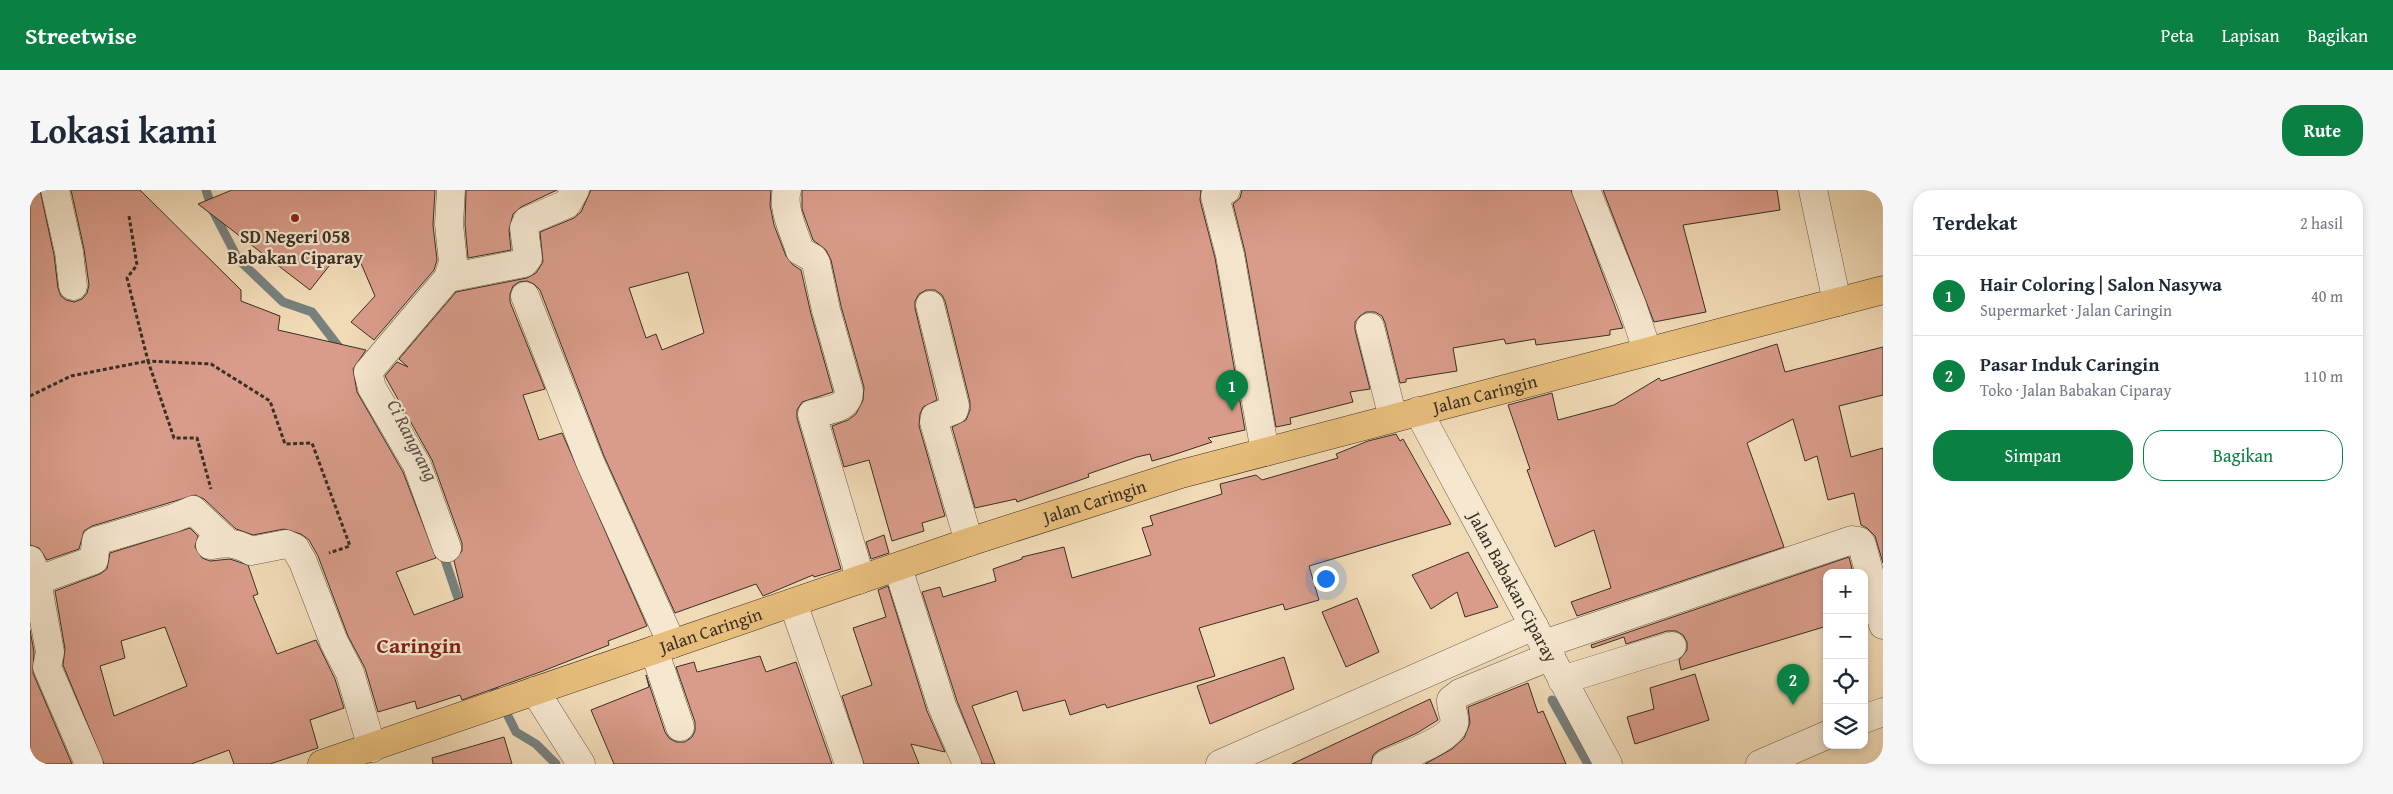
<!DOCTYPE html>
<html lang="id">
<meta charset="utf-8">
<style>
body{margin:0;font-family:"Gentium Book Plus",serif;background:#f6f6f7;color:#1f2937}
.controls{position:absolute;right:15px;bottom:15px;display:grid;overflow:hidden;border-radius:10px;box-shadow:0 2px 8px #0003}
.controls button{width:45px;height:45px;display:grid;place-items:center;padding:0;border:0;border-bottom:1px solid #e0e1e3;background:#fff;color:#1f2937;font:25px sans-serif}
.you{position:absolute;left:1295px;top:388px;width:18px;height:18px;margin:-12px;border:4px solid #fff;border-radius:50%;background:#1a73e8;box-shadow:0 0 0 8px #1a73e833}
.badge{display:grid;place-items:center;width:32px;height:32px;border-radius:50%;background:#0b8043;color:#fff;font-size:16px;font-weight:700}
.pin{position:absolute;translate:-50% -41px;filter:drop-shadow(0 1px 2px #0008)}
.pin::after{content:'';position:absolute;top:26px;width:18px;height:15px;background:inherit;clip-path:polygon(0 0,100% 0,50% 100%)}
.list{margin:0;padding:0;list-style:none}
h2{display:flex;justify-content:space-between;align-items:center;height:65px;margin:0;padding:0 20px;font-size:21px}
h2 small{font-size:16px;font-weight:400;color:#747a83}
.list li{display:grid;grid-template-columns:32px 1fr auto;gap:15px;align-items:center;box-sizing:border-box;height:80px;padding:0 20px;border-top:1px solid #e0e1e3}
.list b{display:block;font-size:19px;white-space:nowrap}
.list p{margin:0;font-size:16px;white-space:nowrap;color:#747a83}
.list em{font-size:16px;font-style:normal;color:#747a83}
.actions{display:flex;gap:10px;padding:15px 20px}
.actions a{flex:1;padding:11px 0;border:1px solid #0b8043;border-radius:20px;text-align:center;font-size:18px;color:#0b8043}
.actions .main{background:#0b8043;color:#fff}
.icon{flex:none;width:28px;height:28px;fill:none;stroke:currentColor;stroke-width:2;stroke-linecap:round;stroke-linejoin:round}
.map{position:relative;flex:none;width:1853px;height:574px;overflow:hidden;border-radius:20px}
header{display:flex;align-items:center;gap:30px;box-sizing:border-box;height:70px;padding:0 25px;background:#0b8043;color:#fff}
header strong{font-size:24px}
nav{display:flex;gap:28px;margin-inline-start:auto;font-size:18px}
.intro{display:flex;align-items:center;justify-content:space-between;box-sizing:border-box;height:120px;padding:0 30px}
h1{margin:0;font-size:35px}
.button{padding:12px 22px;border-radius:20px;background:#0b8043;color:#fff;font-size:18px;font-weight:700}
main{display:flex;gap:30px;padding:0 30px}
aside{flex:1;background:#fff;border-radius:20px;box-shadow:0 2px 8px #0003}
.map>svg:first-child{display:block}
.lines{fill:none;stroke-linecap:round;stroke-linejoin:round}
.stream{stroke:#77817e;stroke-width:9}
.building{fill:#d99c8a;stroke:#3a2f24;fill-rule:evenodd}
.minor-casing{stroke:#685a49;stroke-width:29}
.major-casing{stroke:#3a2f24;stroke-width:29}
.path{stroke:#3a2f24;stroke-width:3;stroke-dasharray:4 2.5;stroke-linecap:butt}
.minor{stroke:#f6e8d0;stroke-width:28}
.major{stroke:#e8be7c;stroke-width:28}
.poi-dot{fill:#8f2418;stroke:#f6e8d0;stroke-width:2}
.labels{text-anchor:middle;stroke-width:4.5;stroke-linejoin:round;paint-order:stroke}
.poi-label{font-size:18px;font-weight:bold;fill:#3a2f24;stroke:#f6e8d0}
.street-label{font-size:18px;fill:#3a2f24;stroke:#f6e8d0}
.water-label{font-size:19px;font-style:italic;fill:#54514a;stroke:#f6e8d0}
.district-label{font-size:22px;font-weight:bold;fill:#7a1f14;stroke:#f6e8d0}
</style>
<header>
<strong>Streetwise</strong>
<nav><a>Peta</a><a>Lapisan</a><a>Bagikan</a></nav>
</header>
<div class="intro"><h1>Lokasi kami</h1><a class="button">Rute</a></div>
<main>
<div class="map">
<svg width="1853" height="574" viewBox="0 0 1853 574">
<rect width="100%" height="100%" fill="#f1dbb7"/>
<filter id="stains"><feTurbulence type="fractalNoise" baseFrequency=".004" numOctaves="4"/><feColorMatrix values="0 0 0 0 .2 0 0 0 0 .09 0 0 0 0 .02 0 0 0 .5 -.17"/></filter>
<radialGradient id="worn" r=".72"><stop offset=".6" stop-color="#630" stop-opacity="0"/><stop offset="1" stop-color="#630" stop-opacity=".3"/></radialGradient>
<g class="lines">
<!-- stream -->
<path class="stream" d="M176 0 183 21 208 69 253 112 282 122 312 161
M412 361 432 420
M459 488 486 542 506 554 526 574
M1522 510 1558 574"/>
</g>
<!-- building -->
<path class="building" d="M0 0H10L24 65 28 98 31 106 36 110 44 112 52 109 57 103 59 95 54 59 41 0H110L211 100V111L250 126 248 140 336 160 323 179 327 202 373 282 406 368 366 382 384 425 433 407 424 371 432 361V353L402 270 355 186 367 172 378 177 369 169 426 102 497 88 506 83 513 72 510 42 544 28 551 22 561 0H741L740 15 744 35 756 66 763 75 771 80 781 124 803 202 772 212 767 220V228L811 379 784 387 783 385 733 406 726 394 645 423 574 266 510 100 504 94 497 91 489 92 483 96 480 104V112L515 199 493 205 509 250 532 243 617 436 578 451 579 455 513 481 432 510 430 505 387 519 385 511 348 522 335 478 318 446 288 366 279 350 271 344 254 339 223 345 206 339 174 309 165 305 62 336 54 341 49 359 17 370 9 358 0 355ZM658 82 674 143 632 160 626 144 616 148 599 98Z
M202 0H405L403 35 407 70 404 80 344 150 321 132 345 106 327 64 299 76 280 100 168 14Z
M436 0H527L491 17 483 24 479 40 481 60 438 68 435 34Z
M772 0H1171L1170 10 1185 68 1215 240 1178 248 1182 252 1140 266 1122 271 1120 264 1107 267 1058 284 1059 287 987 312 986 309 945 318 922 237 936 230 940 220V212L915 111 912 105 905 100H896L889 104 885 111V118L907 210 893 217 890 224 889 236 915 326 892 333 894 341 862 351 839 270 814 277 802 236 818 230 826 224 833 210 834 197 811 116 801 70 796 60 783 50 772 19Z
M1212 0H1541L1593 138 1580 140V145L1506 155 1505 149 1476 154 1474 149 1423 158 1427 181 1376 189V192L1370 193 1355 133 1352 126 1345 122H1336L1330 126 1325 132V140L1340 199 1320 202 1323 212 1260 228 1261 234 1246 237 1215 62 1203 14 1210 8Z
M1573 0H1747L1750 20 1653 35 1676 122 1624 132Z
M1747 154 1755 182 1853 157V205L1809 216 1821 267 1853 258V373L1845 346 1837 338 1831 335 1824 303 1798 310 1787 266 1775 271 1763 229 1717 253 1754 357 1547 426 1541 412 1581 398 1564 340 1525 357 1497 280 1500 279 1478 215 1522 203 1528 230 1584 215 1629 188 1631 191Z
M1366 244 1370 251 1373 249 1421 334 1279 376 1289 410 1255 420 1253 414 1169 438 1185 486 1077 518 1075 514 1040 525 1035 510 993 521 987 501 942 516 965 574H952L927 511 892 402 910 397 913 407 966 391 963 379 992 369V367L1034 357 1042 388 1121 365 1112 338 1123 335 1120 326 1192 304 1190 294 1226 285 1232 290 1308 268 1306 264 1338 251Z
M160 338 168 346 165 357 172 368 180 371 200 369 218 375 228 404 223 406 247 464 286 450 305 489 314 518 280 530 288 558 240 574H204L199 560 161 574H74L33 475 35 459 25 401 70 384 77 379 80 363ZM135 437 157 496 84 526 70 476 95 468 91 451Z
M854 345 859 363 841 369 836 352Z
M1438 362 1468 417 1435 427 1427 402 1401 419 1382 385Z
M1819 367 1823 383H1797V436L1651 480 1649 470 1657 460V452L1653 445 1646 441H1637L1596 454 1594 447 1562 458 1561 455Z
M858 396 897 521 915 562 881 554 889 574H834L812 506 842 495 823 438 856 427 848 400Z
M1327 408 1349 462 1316 477 1292 422Z
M0 440 4 462 3 483 42 574H0Z
M730 466 736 482 766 472 802 574H584L561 520 619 497 616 485 635 542 639 548 646 552H655L662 547 665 541V532L646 477 664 472 667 482Z
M1254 467 1264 499 1180 534 1167 496Z
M1665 484 1679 530 1605 554 1597 527 1624 519 1620 498Z
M1498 493 1508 523 1513 521 1536 574H1395L1422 559 1434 548 1440 533 1438 517Z
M1400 509 1408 530 1387 543 1349 560 1343 565 1341 574H1262Z
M474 547 482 574H403L402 568Z"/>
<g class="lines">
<defs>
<g id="minor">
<path d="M25 0 39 62 43 96"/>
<path d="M757 0C751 17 765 44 770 61L783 68 786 73 796 120 819 201C819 220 797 220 782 224L826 373 829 390"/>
<path d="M1196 0 1185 6 1200 65 1235 262"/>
<path d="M1556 0 1602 115 1617 160"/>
<path d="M1783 0 1807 112"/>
<path d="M418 88 494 73 498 68 494 38 497 31 537 14 545 0"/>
<path d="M495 106 560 272 642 454"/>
<path d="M900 115 925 216 924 220 905 227 904 232 939 352"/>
<path d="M1340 137 1363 228"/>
<path id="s1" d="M1388 221 1578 574"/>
<path d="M417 358 387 275 342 198 338 182 418 88 423 72 419 34 421 0"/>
<path d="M0 370 5 381 20 462 17 477 59 574"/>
<path d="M868 378 912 516 937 574"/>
<path d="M6 391 64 370 66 351 144 328 163 320 197 352 180 355H182C198 352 207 353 221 361L256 354 265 358 273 372 304 452 320 483 342 558"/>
<path d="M763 413 819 574"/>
<path d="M1514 454 1822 350 1829 351 1832 355 1853 435"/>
<path d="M624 460 650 537"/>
<path d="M1532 490 1642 456"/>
<path d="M505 501 551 574"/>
<path d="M1834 529 1853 522"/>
<path d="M1190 574 1504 436"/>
<path d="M1356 574C1371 567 1420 550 1424 534 1426 526 1420 518 1421 510L1430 503 1521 466"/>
<path d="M1730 574 1797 545"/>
</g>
<g id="major">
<path id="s2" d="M292 574 939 352 1151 284 1853 100"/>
</g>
</defs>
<!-- minor casing -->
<use href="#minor" class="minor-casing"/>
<!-- major casing -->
<use href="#major" class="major-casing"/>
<!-- path -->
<path class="path" d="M99 26 107 75 97 88 118 171 181 174 240 211 255 254 282 253 320 356 299 363
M0 206 41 186 118 171 144 248H167L181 299"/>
<!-- minor -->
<use href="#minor" class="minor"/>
<!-- major -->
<use href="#major" class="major"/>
</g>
<!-- markers -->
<circle class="poi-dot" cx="265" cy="28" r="5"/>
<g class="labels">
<!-- poi labels -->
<g class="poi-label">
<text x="265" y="53">SD Negeri 058<tspan x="265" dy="21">Babakan Ciparay</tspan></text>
</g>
<!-- street labels -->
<g class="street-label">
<text dy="6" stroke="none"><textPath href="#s2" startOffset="1221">Jalan Caringin</textPath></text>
<text dy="6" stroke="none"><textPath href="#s2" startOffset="816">Jalan Caringin</textPath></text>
<text dy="6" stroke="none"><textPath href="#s1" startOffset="200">Jalan Babakan Ciparay</textPath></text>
<text dy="6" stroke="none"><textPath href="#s2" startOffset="411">Jalan Caringin</textPath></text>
</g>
<!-- water labels -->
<g class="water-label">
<text transform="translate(383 250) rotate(63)" y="7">Ci Rangrang</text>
</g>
<!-- district labels -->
<g class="district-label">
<text x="389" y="463">Caringin</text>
</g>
</g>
<rect width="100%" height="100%" filter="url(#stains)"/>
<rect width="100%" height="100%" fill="url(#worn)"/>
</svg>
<div class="controls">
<button>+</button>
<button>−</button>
<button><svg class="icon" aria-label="locate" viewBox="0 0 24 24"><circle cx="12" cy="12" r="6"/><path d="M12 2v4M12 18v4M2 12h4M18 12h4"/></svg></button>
<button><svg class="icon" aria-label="layers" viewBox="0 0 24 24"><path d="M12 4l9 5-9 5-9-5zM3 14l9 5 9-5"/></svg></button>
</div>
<div class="you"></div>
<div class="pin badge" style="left:1202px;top:221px">1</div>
<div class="pin badge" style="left:1763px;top:515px">2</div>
</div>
<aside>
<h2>Terdekat<small>2 hasil</small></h2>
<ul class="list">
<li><span class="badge">1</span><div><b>Hair Coloring | Salon Nasywa</b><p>Supermarket · Jalan Caringin</p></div><em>40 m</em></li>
<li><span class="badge">2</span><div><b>Pasar Induk Caringin</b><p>Toko · Jalan Babakan Ciparay</p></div><em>110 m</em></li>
</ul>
<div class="actions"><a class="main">Simpan</a><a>Bagikan</a></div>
</aside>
</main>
